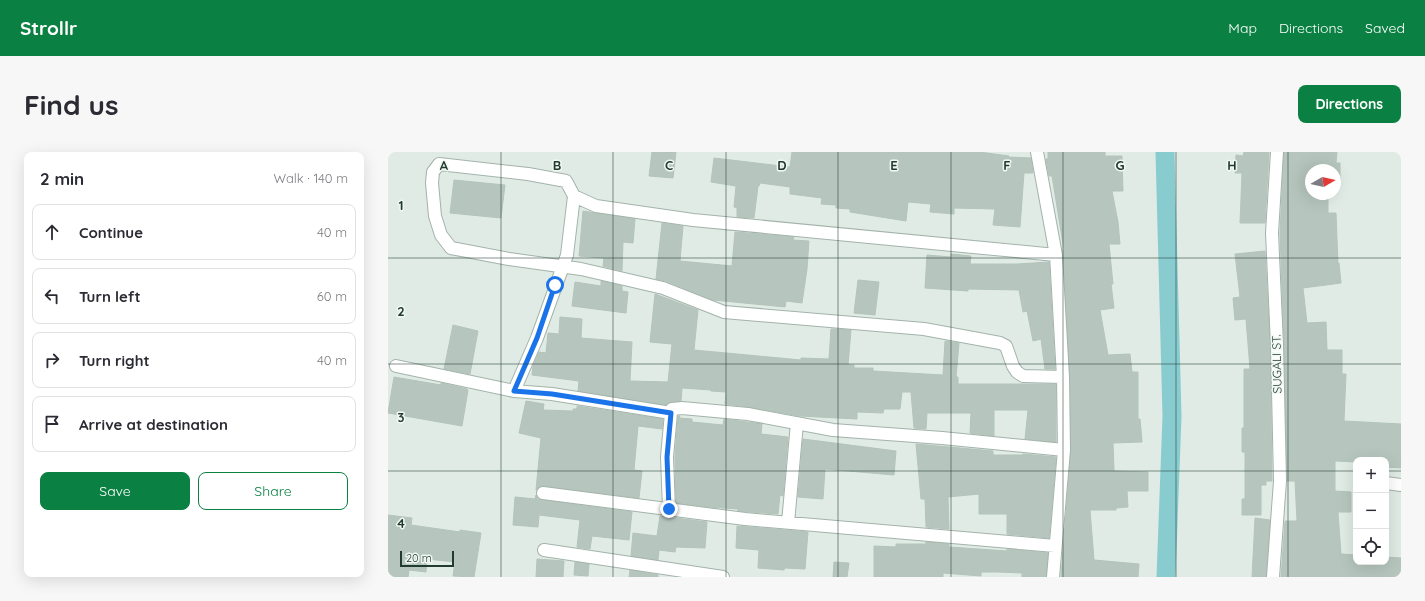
<!DOCTYPE html>
<meta charset="utf-8">
<style>
body{margin:0;font-family:Quicksand,sans-serif;background:#f7f7f7;color:#2b2b33}
.controls{position:absolute;right:12px;bottom:12px;display:grid;overflow:hidden;border-radius:8px;box-shadow:0 4px 16px #0002}
.controls button{width:36px;height:36px;display:grid;place-items:center;padding:0;border:0;border-bottom:1px solid #e1e1e2;background:#fff;color:#2b2b33;font:20px sans-serif}
.compass{position:absolute;left:917px;top:12px;width:36px;height:36px;border-radius:50%;background:#fff;box-shadow:0 4px 16px #0002;rotate:81deg}
.scale{position:absolute;left:12px;bottom:10px;width:54px;box-sizing:border-box;padding-left:4px;border:2px solid #213b31;border-top:0;font-size:11px;line-height:14px;white-space:nowrap;color:#213b31;-webkit-text-stroke:3px #f1f8f3;paint-order:stroke}
.stop{position:absolute;width:12px;height:12px;margin:-9px;border:3px solid #1a73e8;border-radius:50%;background:#fff}
.stop.end{background:#1a73e8;border-color:#fff;box-shadow:0 1px 4px #0008}
.list{margin:0;padding:0;list-style:none}
h2{display:flex;justify-content:space-between;align-items:center;height:52px;margin:0;padding:0 16px;font-size:17px}
h2 small{font-size:13px;font-weight:400;color:#7c7c81}
.list li{display:grid;grid-template-columns:26px 1fr auto;gap:12px;align-items:center;box-sizing:border-box;height:56px;margin:0 8px 8px;padding:0 8px;border:1px solid #e1e1e2;border-radius:8px}
.list b{display:block;font-size:15px;white-space:nowrap}
.list em{font-size:13px;font-style:normal;color:#7c7c81}
.actions{display:flex;gap:8px;padding:12px 16px}
.actions a{flex:1;padding:9px 0;border:1px solid #0b8043;border-radius:8px;text-align:center;font-size:14px;color:#0b8043}
.actions .main{background:#0b8043;color:#fff}
.icon{flex:none;width:22px;height:22px;fill:none;stroke:currentColor;stroke-width:2;stroke-linecap:round;stroke-linejoin:round}
.map{position:relative;flex:none;width:1013px;height:425px;overflow:hidden;border-radius:8px}
header{display:flex;align-items:center;gap:24px;box-sizing:border-box;height:56px;padding:0 20px;background:#0b8043;color:#fff}
header strong{font-size:19px}
nav{display:flex;gap:22px;margin-inline-start:auto;font-size:14px}
.intro{display:flex;align-items:center;justify-content:space-between;box-sizing:border-box;height:96px;padding:0 24px}
h1{margin:0;font-size:28px}
.button{padding:10px 18px;border-radius:8px;background:#0b8043;color:#fff;font-size:14px;font-weight:700}
main{display:flex;gap:24px;padding:0 24px}
aside{flex:1;background:#fff;border-radius:8px;box-shadow:0 4px 16px #0002}
.map>svg:first-child{display:block}
.lines{fill:none;stroke-linecap:round;stroke-linejoin:round}
.canal{stroke:#88ccd0;stroke-width:19}
.building{fill:#b6c6be;stroke:#b3c4bb}
.minor-casing{stroke:#a3b3ab;stroke-width:14}
.minor{stroke:#fff;stroke-width:12}
.route{stroke:#1a73e8;stroke-width:5}
.grid{fill:none;stroke:#213b31;stroke-width:1;stroke-opacity:0.55}
.labels{text-anchor:middle;stroke-width:3;stroke-linejoin:round;paint-order:stroke}
.street-label{font-size:12px;fill:#213b31;stroke:#f1f8f3}
.grid-label{font-size:13px;text-anchor:middle;font-weight:bold;fill:#213b31;stroke:#f1f8f3;stroke-width:3;stroke-linejoin:round;paint-order:stroke}
</style>
<header>
<strong>Strollr</strong>
<nav><a>Map</a><a>Directions</a><a>Saved</a></nav>
</header>
<div class="intro"><h1>Find us</h1><a class="button">Directions</a></div>
<main>
<aside>
<h2>2 min<small>Walk · 140 m</small></h2>
<ul class="list">
<li><svg class="icon" aria-label="ahead" viewBox="0 0 24 24"><path d="M12 20V5M6 11l6-6 6 6"/></svg><div><b>Continue</b></div><em>40 m</em></li>
<li><svg class="icon" aria-label="left" viewBox="0 0 24 24"><path d="M17 20v-9H6M10 6l-5 5 5 5"/></svg><div><b>Turn left</b></div><em>60 m</em></li>
<li><svg class="icon" aria-label="right" viewBox="0 0 24 24"><path d="M7 20v-9h11M14 6l5 5-5 5"/></svg><div><b>Turn right</b></div><em>40 m</em></li>
<li><svg class="icon" aria-label="arrive" viewBox="0 0 24 24"><path d="M6 21V4h12l-3 4 3 4H6"/></svg><div><b>Arrive at destination</b></div></li>
</ul>
<div class="actions"><a class="main">Save</a><a>Share</a></div>
</aside>
<div class="map">
<svg width="1013" height="425" viewBox="0 0 1013 425">
<rect width="100%" height="100%" fill="#e0ebe5"/>
<g class="lines">
<!-- canal -->
<path class="canal" d="M777 0 784 264 778 425"/>
</g>
<!-- building -->
<path class="building" d="M264 0H288L285 26 261 24Z
M404 0H591L621 4 620 5 643 6 645 21H636L632 75 605 73 607 57 566 56V62L542 60 543 52 520 50 518 69 462 60V57L448 56V53L433 52 434 46 402 42V35L372 31 371 34H370L366 66 349 65V56L346 55 348 34 323 30 326 6 402 15Z
M660 0H717V4H734L735 39H724L730 70 732 92H721L725 132H723L726 156 712 158 720 203 742 202 744 220H750V267H752L754 290 725 291 726 319 760 320V339H739L740 355 728 356V358H702L706 408 751 412 750 425H673L683 299 682 225 675 98H676L664 24H661L658 7H660Z
M856 0H881L877 71H852L854 21H847L848 3 855 4Z
M896 0H949L948 11H952V29H947V18H923V42H940V61H948L950 112 951 111 953 131 915 136 919 171 938 170 939 198H954V222H958L956 269 1013 272V316L998 315V308H968V310L947 309V339L963 340V360H950L953 402 968 403V410H998V405L1013 406V425H893L897 369H909L907 329H899L896 193 892 81Z
M66 28 117 33 113 66 62 61Z
M195 59 247 67 245 91 235 90 234 119 215 114 216 106 191 104Z
M274 71 295 74 292 109 344 114 347 80 406 85 405 88 421 89 419 117 414 151 398 149 397 155 325 148 278 129 268 127Z
M877 99 882 193 884 329H878V333H873V363H854V347H857V300H854V276H856V217H862L858 167 847 168 845 146 852 145 847 102Z
M563 102 583 104 582 112H629L661 110 667 217H657L653 187 645 189 639 159 635 160 631 138 580 137V139L537 136 539 103 563 105Z
M470 128 491 130 487 163 466 161Z
M213 129 234 134V139L240 140 238 161 184 154 187 130 213 134Z
M267 142 310 158 306 198 413 208V206L441 207 443 177 463 178 460 213H466V216H485V219L555 223 557 189 571 191 568 225H570V232H668V290L637 287 640 258H606V284L582 281 583 261H539L538 277 526 276 523 240H514L512 257H496L495 261 469 260V267L412 264 361 255 337 252 338 240 323 239V238L294 236 293 249 283 250 278 253 190 239 191 229 144 223 145 214 151 200 158 201 160 181 171 182 172 165 194 167 193 186 244 190 242 229 280 230 284 192 262 190Z
M65 173 90 179 82 222 56 217Z
M6 225 53 233V231L79 237 80 238 74 274 0 261Z
M138 249 156 252 155 258 185 259V257H189V254L275 267 274 277 250 274 246 318 254 319 251 346 156 334H152L148 338 153 286 131 281Z
M290 264H292L291 266 304 267V270L335 273 336 267 374 272 373 282 400 285 395 344 392 343 390 362 350 359V357L321 355 288 351 287 305Z
M415 287 508 299 506 323 437 317 435 347 410 345Z
M528 292 605 299V303H635V302L668 305 661 386 619 382V362H591V342L560 345 561 377 538 375 537 347H533Z
M148 343 150 347 154 348 244 360 241 388 204 384 202 397 189 395 192 368 151 363 150 375 125 373 127 345 147 347Z
M0 363 24 366 23 373 72 380V378L93 381 86 425 65 424 67 410 39 407 38 420 21 418 20 425H0Z
M272 364 319 370 317 396 288 395 287 400 271 398 270 408 243 404 245 381 269 384Z
M867 366 882 368 878 425H864Z
M349 374 420 380 417 417 397 416 396 418 370 416 371 398 348 396Z
M538 390 561 392V395L619 399V397L660 401 658 425H634V421L609 420H593V424L555 421V425H486V394L508 395V392H538Z
M149 407 176 409 175 425H148Z
M187 410 201 412 200 424 186 423Z
M446 410 461 411 459 425H445Z
M242 418 270 423V425H241Z"/>
<g class="lines">
<defs>
<path id="minor" d="M649 0 668 103 675 225 676 298 665 425
M186 44 208 54 305 68 668 103
M8 214 126 239 164 242 283 261
M126 239 149 186 179 103 186 44 178 29 140 22 51 12 45 20 44 31 47 64 53 83 63 96 121 107 193 117 275 136 336 160 536 177 612 191 618 194 625 214 629 220 635 224 675 225
M998 331 1013 333
M155 341 357 367 667 394
M281 357 279 305 283 261 284 257 294 256 360 262 445 278 554 286 676 298
M400 371 409 271
M156 398 335 425
M885 425 892 329 889 193 884 81 889 0"/>
</defs>
<!-- minor casing -->
<use href="#minor" class="minor-casing"/>
<!-- minor -->
<use href="#minor" class="minor"/>
</g>
<g class="lines">
<!-- route -->
<path class="route" d="M167 133 149 186 126 239 164 242 283 261 279 305 281 357"/>
</g>
<!-- grid -->
<path class="grid" d="M113 0V425M225 0V425M338 0V425M450 0V425M563 0V425M675 0V425M788 0V425M900 0V425M0 106H1013M0 212H1013M0 319H968M998 319H1013"/>
<g class="labels">
<!-- street labels -->
<g class="street-label">
<text transform="translate(889 212) rotate(-91)" y="4">SUGALI ST.</text>
</g>
</g>
<g class="grid-label">
<text x="56" y="18">A</text>
<text x="169" y="18">B</text>
<text x="281" y="18">C</text>
<text x="394" y="18">D</text>
<text x="506" y="18">E</text>
<text x="619" y="18">F</text>
<text x="732" y="18">G</text>
<text x="844" y="18">H</text>
<text x="13" y="58">1</text>
<text x="13" y="164">2</text>
<text x="13" y="270">3</text>
<text x="13" y="376">4</text>
</g>
</svg>
<div class="controls">
<button>+</button>
<button>−</button>
<button><svg class="icon" aria-label="locate" viewBox="0 0 24 24"><circle cx="12" cy="12" r="6"/><path d="M12 2v4M12 18v4M2 12h4M18 12h4"/></svg></button>
</div>
<svg class="compass" viewBox="-18 -18 36 36"><path d="M0-13l5 13h-10z" fill="#e53935"/><path d="M0 13l5-13h-10z" fill="#7c7c81"/></svg>
<div class="scale">20 m</div>
<div class="stop" style="left:167px;top:133px"></div>
<div class="stop end" style="left:281px;top:357px"></div>
</div>
</main>
